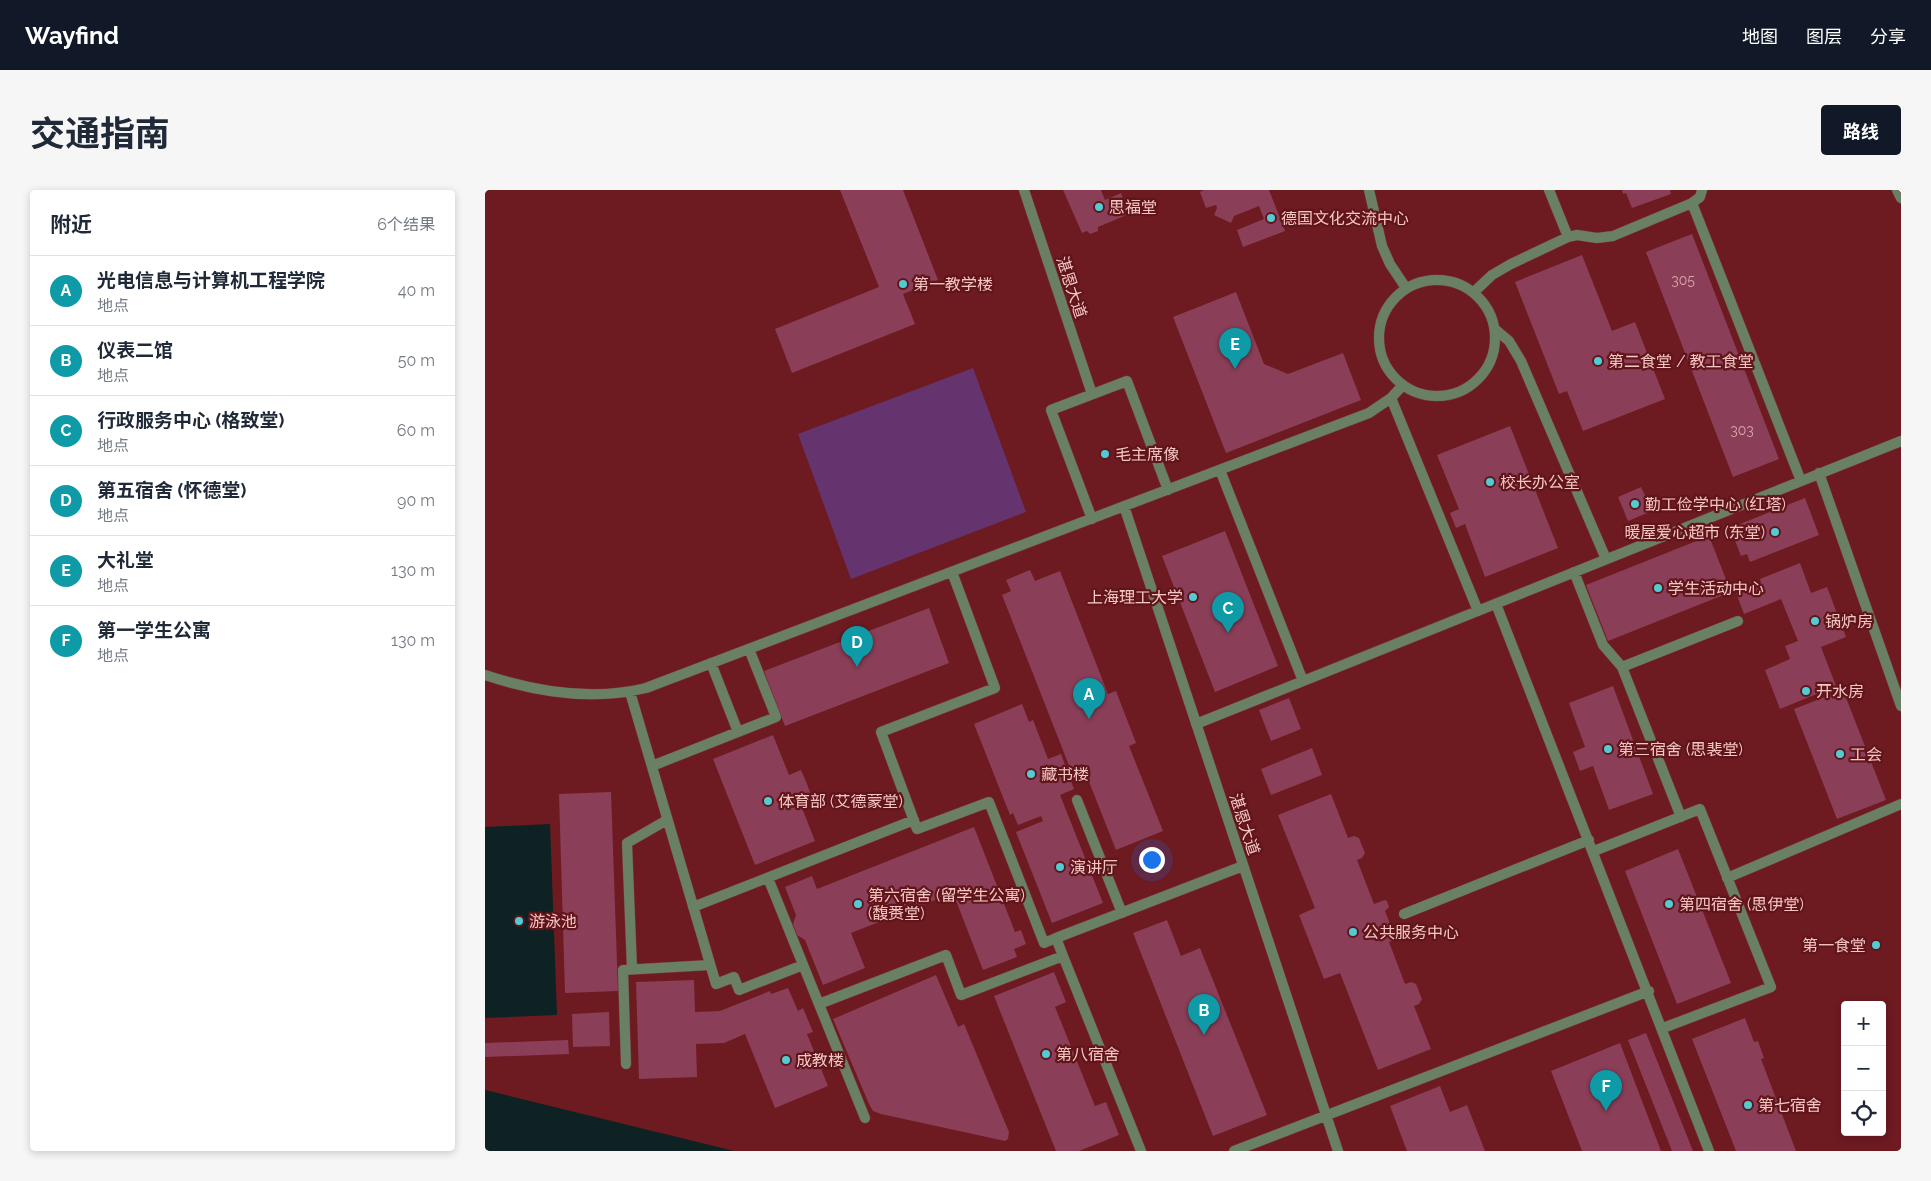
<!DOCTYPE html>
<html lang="zh">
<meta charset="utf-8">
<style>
body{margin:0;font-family:Raleway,"Noto Sans SC",sans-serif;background:#f6f6f7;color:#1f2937}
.controls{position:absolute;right:15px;bottom:15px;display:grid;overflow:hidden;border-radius:5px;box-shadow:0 2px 8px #0003}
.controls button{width:45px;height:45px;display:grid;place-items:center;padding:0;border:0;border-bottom:1px solid #e0e1e3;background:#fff;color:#1f2937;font:25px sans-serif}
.you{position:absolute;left:666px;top:669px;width:18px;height:18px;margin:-12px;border:4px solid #fff;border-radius:50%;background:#1a73e8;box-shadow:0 0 0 8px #1a73e833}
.badge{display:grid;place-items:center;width:32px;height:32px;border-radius:50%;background:#111827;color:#fff;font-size:16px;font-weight:700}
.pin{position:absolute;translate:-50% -41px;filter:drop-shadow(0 1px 2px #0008)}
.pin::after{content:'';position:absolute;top:26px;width:18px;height:15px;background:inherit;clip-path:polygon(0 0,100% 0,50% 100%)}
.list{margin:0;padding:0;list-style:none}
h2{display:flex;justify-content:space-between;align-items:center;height:65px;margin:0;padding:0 20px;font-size:21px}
h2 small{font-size:16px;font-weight:400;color:#747a83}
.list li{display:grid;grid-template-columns:32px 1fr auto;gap:15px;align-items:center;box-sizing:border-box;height:70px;padding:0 20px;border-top:1px solid #e0e1e3}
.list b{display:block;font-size:19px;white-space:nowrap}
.list p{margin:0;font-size:16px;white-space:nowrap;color:#747a83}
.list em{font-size:16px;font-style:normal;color:#747a83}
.icon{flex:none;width:28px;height:28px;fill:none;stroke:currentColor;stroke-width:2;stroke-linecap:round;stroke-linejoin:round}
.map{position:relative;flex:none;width:1416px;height:961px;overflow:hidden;border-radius:5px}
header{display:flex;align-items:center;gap:30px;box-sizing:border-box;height:70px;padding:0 25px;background:#111827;color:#fff}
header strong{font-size:24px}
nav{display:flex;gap:28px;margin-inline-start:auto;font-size:18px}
.intro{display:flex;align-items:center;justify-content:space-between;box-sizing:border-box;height:120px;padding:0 30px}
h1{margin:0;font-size:35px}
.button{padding:12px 22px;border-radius:5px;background:#111827;color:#fff;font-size:18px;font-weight:700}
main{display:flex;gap:30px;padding:0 30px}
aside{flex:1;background:#fff;border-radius:5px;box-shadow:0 2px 8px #0003}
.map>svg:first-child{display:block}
.built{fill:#6e1a21;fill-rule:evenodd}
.green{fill:#65346e}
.water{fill:#0e2223}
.building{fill:#8a3e57}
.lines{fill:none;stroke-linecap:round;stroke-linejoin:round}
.lane-casing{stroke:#7b3539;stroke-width:11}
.lane{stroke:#698065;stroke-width:10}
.poi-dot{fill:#51ccd4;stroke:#60151b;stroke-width:2}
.labels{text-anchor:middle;stroke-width:4.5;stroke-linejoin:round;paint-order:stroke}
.number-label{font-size:14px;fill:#daa4a9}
.poi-label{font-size:16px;fill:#f5c6c4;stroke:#60151b;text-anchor:start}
.street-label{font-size:16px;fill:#f5c6c4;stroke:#60151b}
</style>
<header>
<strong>Wayfind</strong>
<nav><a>地图</a><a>图层</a><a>分享</a></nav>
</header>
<div class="intro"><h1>交通指南</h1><a class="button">路线</a></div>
<main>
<aside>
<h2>附近<small>6个结果</small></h2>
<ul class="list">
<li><span class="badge" style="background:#0f9aa8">A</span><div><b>光电信息与计算机工程学院</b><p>地点</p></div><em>40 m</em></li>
<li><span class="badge" style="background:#0f9aa8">B</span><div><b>仪表二馆</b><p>地点</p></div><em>50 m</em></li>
<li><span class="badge" style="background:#0f9aa8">C</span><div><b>行政服务中心 (格致堂)</b><p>地点</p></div><em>60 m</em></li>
<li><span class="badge" style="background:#0f9aa8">D</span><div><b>第五宿舍 (怀德堂)</b><p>地点</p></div><em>90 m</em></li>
<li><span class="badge" style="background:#0f9aa8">E</span><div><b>大礼堂</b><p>地点</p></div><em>130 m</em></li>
<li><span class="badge" style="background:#0f9aa8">F</span><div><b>第一学生公寓</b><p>地点</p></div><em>130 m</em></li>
</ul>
</aside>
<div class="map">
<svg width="1416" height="961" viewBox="0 0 1416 961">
<rect width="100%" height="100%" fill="#60151b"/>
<!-- built -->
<path class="built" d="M0 0H1416V961H249L0 900ZM1360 815H1397V942H1360Z"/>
<!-- green -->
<path class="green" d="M488 178 541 322 366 389 313 244Z"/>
<!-- water -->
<path class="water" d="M65 634 72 825 0 828V637Z
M0 900 249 961H0Z"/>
<!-- building -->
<path class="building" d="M355 0H418L453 90 418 104 430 134 307 183 290 139 394 97Z
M578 0H616L620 10 636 3 644 24 613 37V41L605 44 602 41 597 43Z
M719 0H784L800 41 758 57 752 40 779 29 774 16 749 26 746 33 729 25 732 18 731 15 721 18 715 2Z
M1137 0H1185L1186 4 1147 18 1141 3 1138 4Z
M1207 44 1294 269 1248 287 1161 62Z
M1097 65 1127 141 1150 132 1180 209 1098 241 1082 201 1074 204 1030 92Z
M751 102 779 174 803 184 858 163 876 210 741 263 688 127Z
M1025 236 1073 358 1000 387 980 334 971 338 965 323 974 319 952 265Z
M1156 297 1167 321 1143 331 1133 307Z
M1320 308 1334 345 1265 372 1262 364 1256 366 1245 338Z
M740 341 793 476 730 502 677 366Z
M1224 346 1246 402 1123 451 1101 395Z
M1315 373 1326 403 1342 397 1361 447 1336 457 1351 496 1295 519 1280 480 1305 469 1300 456 1313 451 1296 409 1259 424 1251 403 1276 393 1275 389Z
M545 380 550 391 575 381 623 504 631 501 651 553 644 556 678 641 631 660 597 574 585 578 517 405 526 401 521 390Z
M444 418 464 473 300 536 279 481Z
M1128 496 1168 604 1124 620 1108 576 1095 581 1088 562 1100 557 1084 513Z
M1358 500 1401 610 1352 629 1309 519Z
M804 508 816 539 786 551 774 520Z
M537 514 544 532 548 530 563 569 576 564 589 599 575 605 618 713 567 733 531 642 558 631 556 626 533 635 528 623 525 625 489 534Z
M288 545 304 585 316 580 322 594 327 608 315 613 330 651 270 675 228 569Z
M827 558 837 585 786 605 776 579Z
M126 602 133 801 80 803 74 604Z
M846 604 863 648 869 646 874 648 880 663 877 668 872 670 889 714 900 710 902 711 904 717 900 721 907 739 913 738 915 745V748L904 752 920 794 926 792 931 794 937 809 934 814 929 816 946 859 893 880 855 783 839 789 814 725 830 718 793 625Z
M489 637 530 742 536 740 541 754 529 759 532 767 498 780 468 703 366 743 380 778 338 795 320 750 312 745 308 734 311 725 300 697 327 686 332 699Z
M1193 659 1246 793 1192 814 1140 681Z
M682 730 696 766 715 758 782 925 728 946 648 743Z
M569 782 581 812 570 817 610 916 621 912 634 945 594 961H571L509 806Z
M451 785 473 837 479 834 524 942 523 949 520 951 396 924 388 921 384 914 348 829Z
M209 790 210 822 235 821 285 801 286 804 303 798 313 821 318 818 328 842 322 844 343 896 290 918 260 844 239 853 211 854 212 887 154 889 151 792Z
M124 822 125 856 88 857 87 824Z
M1260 828 1269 852 1273 851 1279 868 1276 869 1311 961H1251L1207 849Z
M1161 843 1208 961H1187L1143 850Z
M83 850 84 864 0 867V853Z
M1135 853 1176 961H1097L1066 881Z
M955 896 965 922 982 915 1000 961H922L905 916Z"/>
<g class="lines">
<defs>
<path id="lane" d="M539 0 607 204
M884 0 897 56 905 74 921 98
M1064 0 1083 47
M1412 0 1416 8
M1207 13 1316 291
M894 148a58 58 0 1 1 116 0a58 58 0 1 1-116 0Z
M989 102 1007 85 1026 74 1083 47 1092 45 1112 48 1128 46 1207 13 1215 7 1217 0
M1011 140 1024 151 1036 171 1121 369
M906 208 993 421
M735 280 818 491
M1334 283 1416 516
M639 316 853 961
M607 329 566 220 642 191 683 300
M467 382 510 498 396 542 432 639 504 612 559 753 571 748
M1089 382 1118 455 1137 477 1196 627
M1011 414 1224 961
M226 473 253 542
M1137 477 1253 431
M0 485C51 502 108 511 161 498L884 223 906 208 917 196
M145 502 231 794 249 787 254 800 318 775
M711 534 1416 251
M167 576 291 527 264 459
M592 610 637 723
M1109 661 1215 619 1286 797 1178 838
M283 688 380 928
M1242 688 1416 614
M208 717 429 630
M919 724 1104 650
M578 766 656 961
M147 779 142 653 182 630
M334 814 461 765 476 805 578 766 571 748 758 676
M141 874 138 780 225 775
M749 961 1164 801"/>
</defs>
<!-- lane casing -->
<use href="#lane" class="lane-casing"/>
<!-- lane -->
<use href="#lane" class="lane"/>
</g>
<!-- markers -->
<g class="poi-dot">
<circle cx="614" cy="17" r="5"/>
<circle cx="786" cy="28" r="5"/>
<circle cx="418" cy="94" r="5"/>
<circle cx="1113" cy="171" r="5"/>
<circle cx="620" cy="264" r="5"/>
<circle cx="1005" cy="292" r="5"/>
<circle cx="1150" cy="314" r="5"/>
<circle cx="1290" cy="342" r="5"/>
<circle cx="1173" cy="398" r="5"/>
<circle cx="708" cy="407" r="5"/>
<circle cx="1330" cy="431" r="5"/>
<circle cx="1321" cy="501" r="5"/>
<circle cx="1123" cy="559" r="5"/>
<circle cx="1355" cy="564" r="5"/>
<circle cx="546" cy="584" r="5"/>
<circle cx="283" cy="611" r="5"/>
<circle cx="575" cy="677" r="5"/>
<circle cx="373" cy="714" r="5"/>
<circle cx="1184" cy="714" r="5"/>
<circle cx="34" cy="731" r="5"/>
<circle cx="868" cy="742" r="5"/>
<circle cx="1391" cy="755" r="5"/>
<circle cx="561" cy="864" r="5"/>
<circle cx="301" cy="870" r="5"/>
<circle cx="1263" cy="915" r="5"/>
</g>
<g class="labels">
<!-- number labels -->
<g class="number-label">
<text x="1198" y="95">305</text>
<text x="1257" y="245">303</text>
</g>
<!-- poi labels -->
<g class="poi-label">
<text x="624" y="23">思福堂</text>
<text x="796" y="34">德国文化交流中心</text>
<text x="428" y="100">第一教学楼</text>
<text x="1123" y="177">第二食堂 / 教工食堂</text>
<text x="630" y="270">毛主席像</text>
<text x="1015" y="298">校长办公室</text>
<text x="1160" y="320">勤工俭学中心 (红塔)</text>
<text x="1280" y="348" text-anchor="end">暖屋爱心超市 (东堂)</text>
<text x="1183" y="404">学生活动中心</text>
<text x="698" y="413" text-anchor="end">上海理工大学</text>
<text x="1340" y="437">锅炉房</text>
<text x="1331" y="507">开水房</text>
<text x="1133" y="565">第三宿舍 (思裴堂)</text>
<text x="1365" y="570">工会</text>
<text x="556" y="590">藏书楼</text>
<text x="293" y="617">体育部 (艾德蒙堂)</text>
<text x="585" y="683">演讲厅</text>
<text x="383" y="711">第六宿舍 (留学生公寓)<tspan x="383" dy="18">(馥赉堂)</tspan></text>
<text x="1194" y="720">第四宿舍 (思伊堂)</text>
<text x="44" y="737">游泳池</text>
<text x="878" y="748">公共服务中心</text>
<text x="1381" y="761" text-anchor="end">第一食堂</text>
<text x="571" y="870">第八宿舍</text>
<text x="311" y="876">成教楼</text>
<text x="1273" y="921">第七宿舍</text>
</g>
<!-- street labels -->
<g class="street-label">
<text transform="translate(587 97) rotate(72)" y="6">湛恩大道</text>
<text transform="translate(760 634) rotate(72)" y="6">湛恩大道</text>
</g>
</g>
</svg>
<div class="controls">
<button>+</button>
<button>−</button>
<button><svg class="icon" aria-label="locate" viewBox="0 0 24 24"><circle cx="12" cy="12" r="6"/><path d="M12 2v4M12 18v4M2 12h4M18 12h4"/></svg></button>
</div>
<div class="you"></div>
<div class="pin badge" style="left:604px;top:529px;background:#0f9aa8">A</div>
<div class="pin badge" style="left:719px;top:845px;background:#0f9aa8">B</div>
<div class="pin badge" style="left:743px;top:443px;background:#0f9aa8">C</div>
<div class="pin badge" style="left:372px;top:477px;background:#0f9aa8">D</div>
<div class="pin badge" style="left:750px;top:179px;background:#0f9aa8">E</div>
<div class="pin badge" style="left:1121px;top:921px;background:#0f9aa8">F</div>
</div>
</main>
